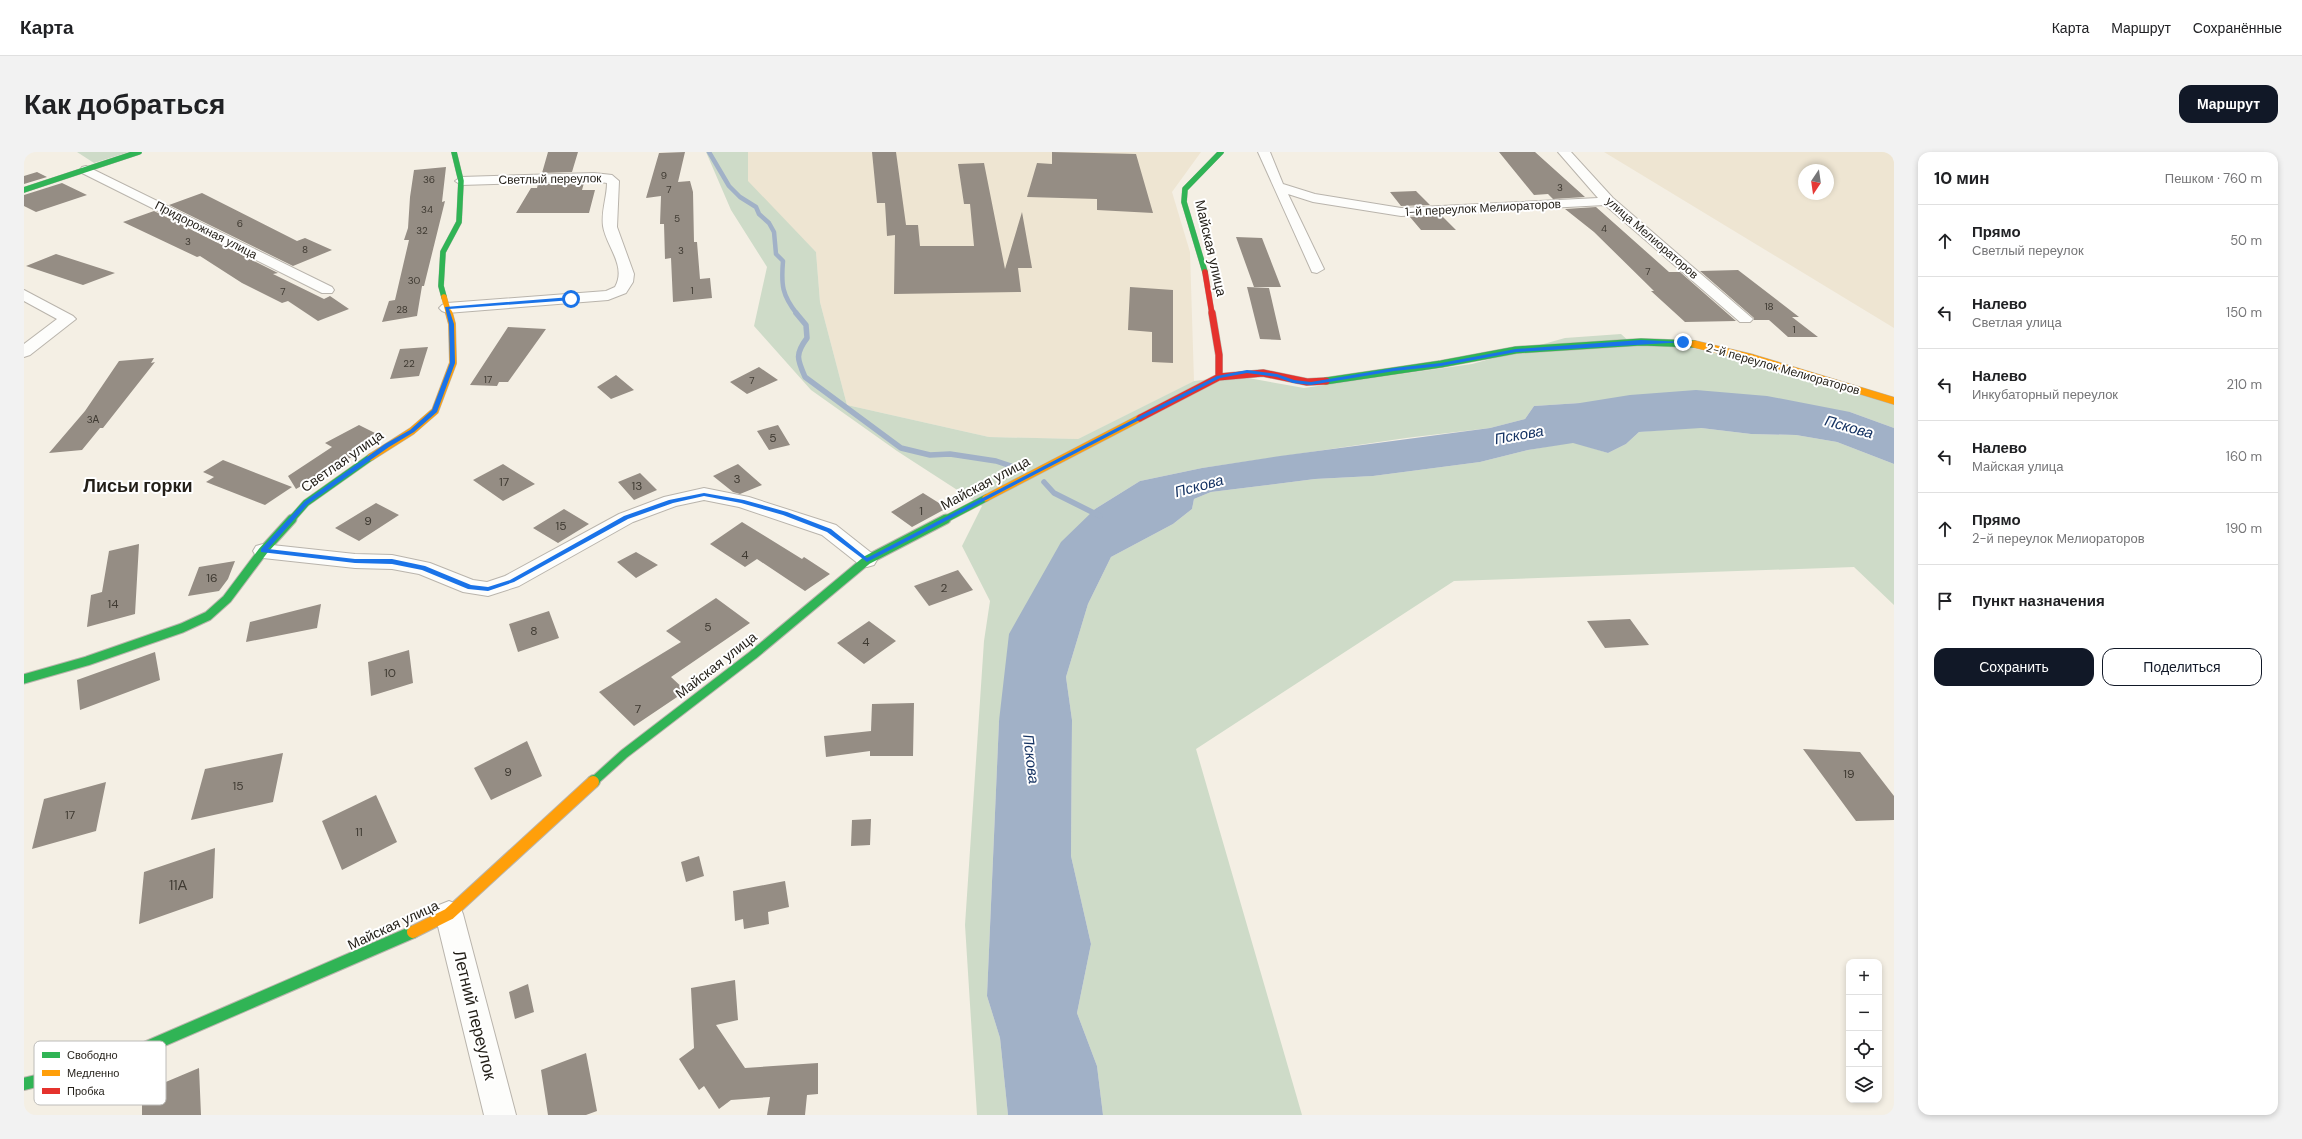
<!DOCTYPE html>
<html lang="ru">
<meta charset="utf-8">
<style>
body{margin:0;font-family:"DM Sans",sans-serif;background:#f2f2f2;color:#202124}
.controls{position:absolute;right:12px;bottom:12px;display:grid;overflow:hidden;border-radius:8px;box-shadow:0 2px 6px #0003}
.controls button{width:36px;height:36px;display:grid;place-items:center;padding:0;border:0;border-bottom:1px solid #e0e0e0;background:#fff;color:#202124;font:20px sans-serif}
.compass{position:absolute;left:1774px;top:12px;width:36px;height:36px;border-radius:50%;background:#fff;box-shadow:0 2px 6px #0003;rotate:193deg}
.stop{position:absolute;width:12px;height:12px;margin:-9px;border:3px solid #1a73e8;border-radius:50%;background:#fff}
.stop.end{background:#1a73e8;border-color:#fff;box-shadow:0 1px 4px #0008}
.list{margin:0;padding:0;list-style:none}
h2{display:flex;justify-content:space-between;align-items:center;height:52px;margin:0;padding:0 16px;font-size:17px}
h2 small{font-size:13px;font-weight:400;color:#757577}
.list li{display:grid;grid-template-columns:26px 1fr auto;gap:12px;align-items:center;box-sizing:border-box;height:72px;padding:0 16px;border-top:1px solid #e0e0e0}
.list b{display:block;font-size:15px;white-space:nowrap}
.list p{margin:0;font-size:13px;white-space:nowrap;color:#757577}
.list em{font-size:13px;font-style:normal;color:#757577}
.actions{display:flex;gap:8px;padding:12px 16px}
.actions a{flex:1;padding:9px 0;border:1px solid #111827;border-radius:12px;text-align:center;font-size:14px;color:#111827}
.actions .main{background:#111827;color:#fff}
.icon{flex:none;width:22px;height:22px;fill:none;stroke:currentColor;stroke-width:2;stroke-linecap:round;stroke-linejoin:round}
.map{position:relative;flex:none;width:1870px;height:963px;overflow:hidden;border-radius:12px}
header{display:flex;align-items:center;gap:24px;box-sizing:border-box;height:56px;padding:0 20px;background:#fff;border-bottom:1px solid #e0e0e0}
header strong{font-size:19px}
nav{display:flex;gap:22px;margin-inline-start:auto;font-size:14px}
.intro{display:flex;align-items:center;justify-content:space-between;box-sizing:border-box;height:96px;padding:0 24px}
h1{margin:0;font-size:28px}
.button{padding:10px 18px;border-radius:12px;background:#111827;color:#fff;font-size:14px;font-weight:700}
main{display:flex;gap:24px;padding:0 24px}
aside{flex:1;background:#fff;border-radius:12px;box-shadow:0 2px 6px #0003}
.map>svg:first-child{display:block}
.built{fill:#eee5d2;fill-rule:evenodd}
.green{fill:#cedbc8}
.water{fill:#a1b1c7}
.lines{fill:none;stroke-linecap:round;stroke-linejoin:round}
.stream-far1{stroke:#a1b1c7;stroke-width:4.5}
.stream{stroke:#a1b1c7;stroke-width:5.5}
.building{fill:#958d84}
.street-casing{stroke:#b9b4ac;stroke-width:2}
.fast-far3-casing{stroke:#b9b4ac;stroke-width:6}
.fast-far2-casing{stroke:#b9b4ac;stroke-width:8}
.fast-far1-casing{stroke:#b9b4ac;stroke-width:11}
.fast-casing{stroke:#b9b4ac;stroke-width:14}
.slow-far2-casing{stroke:#b9b4ac;stroke-width:6}
.slow-far1-casing{stroke:#b9b4ac;stroke-width:8}
.slow-casing{stroke:#b9b4ac;stroke-width:14}
.jam-far1-casing{stroke:#b9b4ac;stroke-width:6}
.jam-casing{stroke:#b9b4ac;stroke-width:8}
.street{fill:#fdfdfb;fill-rule:evenodd}
.fast-far3{stroke:#30b455;stroke-width:5.5}
.fast-far2{stroke:#30b455;stroke-width:7}
.fast-far1{stroke:#30b455;stroke-width:9}
.fast{stroke:#30b455;stroke-width:12}
.slow-far2{stroke:#ff9f0a;stroke-width:5.5}
.slow-far1{stroke:#ff9f0a;stroke-width:7}
.slow{stroke:#ff9f0a;stroke-width:12}
.jam-far1{stroke:#e5322d;stroke-width:5.5}
.jam{stroke:#e5322d;stroke-width:7}
.route{fill:#1a73e8}
.labels{text-anchor:middle;stroke-width:4;stroke-linejoin:round;paint-order:stroke}
.far-number-label{font-size:10px;fill:#3f3a32}
.far-street-label{font-size:12px;fill:#221e17;stroke:#fff}
.number-label{font-size:12px;fill:#3f3a32}
.street-label{font-size:14px;fill:#221e17;stroke:#fff}
.near-number-label{font-size:14px;fill:#3f3a32}
.water-label{font-size:15px;font-style:italic;fill:#153363;stroke:#fff}
.near-street-label{font-size:17px;fill:#221e17;stroke:#fff}
.district-label{font-size:18px;font-weight:bold;fill:#221e17;stroke:#fff}
.key{fill:#fff;stroke:#bdbcb9;stroke-width:1}
.key-label{font-size:11px;fill:#221e17}
</style>
<header>
<strong>Карта</strong>
<nav><a>Карта</a><a>Маршрут</a><a>Сохранённые</a></nav>
</header>
<div class="intro"><h1>Как добраться</h1><a class="button">Маршрут</a></div>
<main>
<div class="map">
<svg width="1870" height="963" viewBox="0 0 1870 963">
<rect width="100%" height="100%" fill="#f4efe4"/>
<!-- built -->
<path class="built" d="M724 0H1177L1148 40 1166 100 1170 229 1054 287 965 285 823 253 796 150 792 100 723 29Z
M1580 0H1865L1870 2V176ZM1780 18H1804V42H1780Z"/>
<!-- green -->
<path class="green" d="M53 0H105L70 11Z
M682 0H724V29L792 100 796 150 823 253 965 285 1054 287 1170 229 1213 224 1280 236 1448 212 1541 186 1597 182 1608 192 1647 191 1727 210 1870 251V276L1826 260 1556 251 1510 254 1501 267 1466 276 1382 286 1178 316 1116 329 1071 357 975 569 963 844 976 886 984 963H953L941 773 960 489 966 449 938 394 958 354 873 299 787 238 730 174 743 115 707 58Z
M1660 276H1677L1727 282 1772 283 1813 290 1870 312V453L1830 415 1430 429 1172 597 1278 963H1079L1073 914 1053 861 1067 792 1047 704 1048 568 1042 525 1064 452 1087 405 1149 372 1168 357 1170 347 1187 340 1291 327 1349 324 1456 310 1504 298 1549 290 1584 301 1602 292 1615 280Z"/>
<!-- water -->
<path class="water" d="M1672 238 1743 244 1826 260 1870 276V312L1813 290 1772 283 1727 282 1677 276 1615 280 1602 292 1584 301 1549 291 1504 298 1456 310 1349 324 1291 327 1187 340 1170 347 1168 357 1149 372 1087 405 1064 452 1042 525 1048 568 1047 704 1067 792 1053 861 1073 914 1079 963H984L976 886 963 844 975 569 985 482 1037 390 1071 357 1116 329 1178 316 1256 304 1466 276 1501 267 1510 254 1556 251 1606 243Z"/>
<g class="lines">
<!-- stream-far1 -->
<path class="stream-far1" d="M685 0 705 34 716 45 732 55 735 62 745 71 750 80 752 102 759 109C757 133 758 143 773 162"/>
<!-- stream -->
<path class="stream" d="M772 161 782 173 783 186C771 202 773 207 781 225L877 296 906 303 926 302 972 309 999 318
M1020 330 1030 341 1076 364"/>
</g>
<!-- building -->
<path class="building" d="M524 0H554L548 20 518 21Z
M661 0 654 30 666 29 669 40 670 90H673L676 127 686 126 688 146 649 150 647 106 641 107 640 72H636L637 44 622 46 635 1Z
M848 0H872L882 73H894L896 94H950L946 52H940L934 12 960 11 981 117 998 60 1008 116H994L997 140 870 142 871 83 863 84 861 51H853Z
M1028 0 1112 2 1129 61 1073 58V47L1003 45 1013 11 1028 12Z
M1475 0H1511L1561 45 1529 47 1524 42 1510 43Z
M422 15 418 50 421 49 400 134H398L393 164 358 170 365 149 371 148 385 88H380L384 76 386 45 390 18Z
M13 20 23 25 0 32V24Z
M38 31 63 43 12 60 0 54V43Z
M560 31 558 38H571L565 61H492L507 36H513L514 32Z
M1392 39 1406 53 1377 54 1366 40Z
M178 41 273 89 281 86 308 98 269 114 145 53Z
M1572 55 1645 120H1656L1712 169 1661 170 1627 139H1630L1570 80 1541 57Z
M130 59 254 121 249 122 300 147 306 144 325 157 294 169 264 149 258 151 218 131 176 104 173 105 99 70Z
M1417 63 1432 78H1397L1386 65Z
M1212 85 1238 86 1257 135H1230Z
M32 102 91 121 59 133 2 114Z
M1714 118 1775 165H1768L1794 185H1764L1745 168H1730V166L1676 119Z
M1106 135 1149 138V211L1128 210V180L1104 178Z
M1223 135 1245 136 1257 188 1236 187Z
M484 175 522 177 484 230H475L473 234 446 233Z
M404 195 395 224 366 227 376 197Z
M130 206 127 211 131 210 79 276H76L58 298 25 301 61 259 95 209Z
M735 215 754 228 723 242 706 230Z
M592 223 610 238 587 247 573 235Z
M335 273 361 286 272 337 264 324 308 295 301 291Z
M754 273 766 293 745 298 733 279Z
M199 308 268 335 241 353 182 330 190 325 179 320Z
M479 312 511 332 479 349 449 328Z
M714 312 738 333 716 342 709 340 689 324Z
M616 321 633 338 610 348 594 330Z
M899 341 923 356 888 375 867 360Z
M352 351 375 363 335 389 311 376Z
M540 357 565 372 534 391 509 376Z
M718 370 778 407 780 405 806 422 781 439 733 407 721 415 686 392Z
M115 392 111 462 63 475 67 443 78 440 85 399Z
M612 400 634 413 612 426 593 410Z
M211 409 204 427 195 439 164 444 175 415Z
M934 418 949 438 905 454 890 434Z
M692 446 726 471 647 525 662 539 610 574 575 540 657 490 642 479Z
M297 452 293 476 222 490 226 470Z
M525 459 535 486 494 500 485 472Z
M1606 467 1625 493 1581 496 1563 469Z
M845 469 872 489 840 512 813 491Z
M385 498 389 531 347 544 344 510Z
M131 500 136 528 56 558 53 528Z
M890 551 889 604H846V599L802 605 800 584 847 579 848 552Z
M503 589 518 624 467 648 450 616Z
M1779 597 1836 600 1870 644V668L1832 669Z
M259 601 249 650 167 668 181 617Z
M82 630 72 679 8 697 20 647Z
M352 643 373 690 318 718 298 669Z
M847 667 846 693 827 694 828 668Z
M191 696 189 746 115 772 120 720Z
M675 704 680 724 662 730 657 710Z
M761 729 765 755 744 760 745 772 720 777 719 767 711 769 709 739Z
M711 828 714 868 692 873 721 916 794 911V942L783 943 781 963H743L746 945 707 948 695 957 680 934 675 938 655 907 670 896 667 836Z
M504 832 510 860 491 867 485 840Z
M562 901 573 959 562 963H524L517 918Z
M175 916 177 963H118V940Z"/>
<g class="lines">
<defs>
<path id="street" d="M1234 0H1246L1259 32 1291 42 1377 56 1574 46 1534 0H1547L1589 46 1729 167 1726 170H1716L1581 53 1377 64 1289 50 1264 42 1300 117 1293 121 1288 120Z
M62 14 308 135 310 138 308 141H298L58 21 56 18 58 15Z
M570 21 588 23 595 29 593 75 610 122 609 130 602 141 584 148 423 161 418 159 415 156 418 153 423 151 582 139 591 135C603 114 582 94 579 74 577 59 583 45 583 31L570 29 437 33 431 29 437 25Z
M0 138 49 164 52 167 6 203 0 205V192L33 167 0 149Z
M680 336 725 345 812 373 850 403 853 408 850 413 843 415 836 413 798 383 715 355 680 348 652 354 609 370 495 434 464 444 439 440 395 422 368 417 331 416 239 406 232 404 229 399 232 394 239 392 331 402 368 403 406 411 449 428 463 430 481 424 595 362 640 345Z
M425 749 435 753 439 762 492 963H460L411 762 415 753Z"/>
<path id="fast-far3" d="M0 38 115 0
M1181 120 1160 50 1161 37 1197 0
M420 145 417 134 419 100 435 70 437 29 430 0"/>
<path id="fast-far2" d="M1302 229 1417 212 1492 198 1617 190 1670 192
M267 368 282 351 347 305
M920 368 962 346"/>
<path id="fast-far1" d="M0 527 63 509 158 476 184 464 203 447 239 399 268 367
M569 630 600 602 729 503 843 408 922 367"/>
<path id="fast" d="M569 630 570 629
M0 932 84 912 389 780"/>
<path id="slow-far2" d="M420 145 425 162"/>
<path id="slow-far1" d="M1670 192 1729 206 1870 249
M347 305 388 279 411 259 429 211 428 172 425 161
M962 346 1116 266"/>
<path id="slow" d="M389 780 425 762 569 630"/>
<path id="jam-far1" d="M1181 120 1188 162"/>
<path id="jam" d="M1195 225 1239 221 1283 230 1302 229
M1116 266 1195 225V203L1188 161"/>
</defs>
<!-- street casing -->
<use href="#street" class="street-casing"/>
<!-- fast-far3 casing -->
<use href="#fast-far3" class="fast-far3-casing"/>
<!-- fast-far2 casing -->
<use href="#fast-far2" class="fast-far2-casing"/>
<!-- fast-far1 casing -->
<use href="#fast-far1" class="fast-far1-casing"/>
<!-- fast casing -->
<use href="#fast" class="fast-casing"/>
<!-- slow-far2 casing -->
<use href="#slow-far2" class="slow-far2-casing"/>
<!-- slow-far1 casing -->
<use href="#slow-far1" class="slow-far1-casing"/>
<!-- slow casing -->
<use href="#slow" class="slow-casing"/>
<!-- jam-far1 casing -->
<use href="#jam-far1" class="jam-far1-casing"/>
<!-- jam casing -->
<use href="#jam" class="jam-casing"/>
<!-- street -->
<use href="#street" class="street"/>
<!-- fast-far3 -->
<use href="#fast-far3" class="fast-far3"/>
<!-- fast-far2 -->
<use href="#fast-far2" class="fast-far2"/>
<!-- fast-far1 -->
<use href="#fast-far1" class="fast-far1"/>
<!-- fast -->
<use href="#fast" class="fast"/>
<!-- slow-far2 -->
<use href="#slow-far2" class="slow-far2"/>
<!-- slow-far1 -->
<use href="#slow-far1" class="slow-far1"/>
<!-- slow -->
<use href="#slow" class="slow"/>
<!-- jam-far1 -->
<use href="#jam-far1" class="jam-far1"/>
<!-- jam -->
<use href="#jam" class="jam"/>
</g>
<!-- route -->
<path class="route" d="M547 145 549 148 425 157 430 172 431 211 413 260 390 280 365 295 284 352 244 397 331 407H368L401 414 447 433 464 435 486 428 600 364 645 348 680 341 720 348 763 360 807 377 843 406 1193 224 1223 218 1253 222 1270 228 1287 230 1370 216 1417 211 1492 197 1617 188 1662 190 1492 200 1417 214 1370 219 1287 233 1269 231 1253 225 1223 221 1196 226 843 410 803 380 759 363 717 351 680 344 649 351 604 367 490 430 464 439 444 437 398 418 368 412 331 411 237 400V397L280 350 361 292 386 278 408 258 426 211 425 172 421 155Z"/>
<g class="labels">
<!-- far-number labels -->
<g class="far-number-label">
<text x="640" y="27">9</text>
<text x="405" y="31">36</text>
<text x="1536" y="39">3</text>
<text x="645" y="41">7</text>
<text x="403" y="61">34</text>
<text x="653" y="70">5</text>
<text x="216" y="75">6</text>
<text x="1580" y="80">4</text>
<text x="398" y="82">32</text>
<text x="164" y="93">3</text>
<text x="281" y="101">8</text>
<text x="657" y="102">3</text>
<text x="1624" y="123">7</text>
<text x="390" y="132">30</text>
<text x="668" y="142">1</text>
<text x="259" y="143">7</text>
<text x="1745" y="158">18</text>
<text x="378" y="161">28</text>
<text x="1770" y="181">1</text>
<text x="385" y="215">22</text>
<text x="464" y="231">17</text>
<text x="728" y="232">7</text>
<text x="69" y="271">3А</text>
</g>
<!-- far-street labels -->
<g class="far-street-label">
<text transform="translate(526 27) rotate(-1)" y="4">Светлый переулок</text>
<text transform="translate(1459 56) rotate(-3)" y="4">1-й переулок Мелиораторов</text>
<text transform="translate(182 78) rotate(27)" y="4">Придорожная улица</text>
<text transform="translate(1628 86) rotate(41)" y="4">улица Мелиораторов</text>
<text transform="translate(1759 217) rotate(16)" y="4">2-й переулок Мелиораторов</text>
</g>
<!-- number labels -->
<g class="number-label">
<text x="749" y="290">5</text>
<text x="713" y="331">3</text>
<text x="480" y="334">17</text>
<text x="613" y="338">13</text>
<text x="897" y="363">1</text>
<text x="344" y="373">9</text>
<text x="537" y="378">15</text>
<text x="721" y="407">4</text>
<text x="188" y="430">16</text>
<text x="920" y="440">2</text>
<text x="89" y="456">14</text>
<text x="684" y="479">5</text>
<text x="510" y="483">8</text>
<text x="842" y="494">4</text>
<text x="366" y="525">10</text>
<text x="614" y="561">7</text>
<text x="484" y="624">9</text>
<text x="1825" y="626">19</text>
<text x="214" y="638">15</text>
<text x="46" y="667">17</text>
<text x="335" y="684">11</text>
</g>
<!-- street labels -->
<g class="street-label">
<text transform="translate(1187 96) rotate(77)" y="5">Майская улица</text>
<text transform="translate(318 309) rotate(-35)" y="5">Светлая улица</text>
<text transform="translate(961 331) rotate(-28)" y="5">Майская улица</text>
<text transform="translate(692 513) rotate(-38)" y="5">Майская улица</text>
<text transform="translate(369 773) rotate(-25)" y="5">Майская улица</text>
</g>
<!-- near-number labels -->
<g class="near-number-label">
<text x="154" y="738">11А</text>
</g>
<!-- water labels -->
<g class="water-label">
<text transform="translate(1825 275) rotate(16)" y="5">Пскова</text>
<text transform="translate(1495 283) rotate(-10)" y="5">Пскова</text>
<text transform="translate(1175 334) rotate(-15)" y="5">Пскова</text>
<text transform="translate(1007 607) rotate(83)" y="5">Пскова</text>
</g>
<!-- near-street labels -->
<g class="near-street-label">
<text transform="translate(451 863) rotate(76)" y="6">Летний переулок</text>
</g>
<!-- district labels -->
<g class="district-label">
<text x="114" y="340">Лисьи горки</text>
</g>
</g>
<!-- legend -->
<rect x="10" y="889" width="132" height="64" rx="6" class="key"/>
<rect x="18" y="900" width="18" height="6" fill="#30b455"/>
<rect x="18" y="918" width="18" height="6" fill="#ff9f0a"/>
<rect x="18" y="936" width="18" height="6" fill="#e5322d"/>
<g class="key-label">
<text x="43" y="907">Свободно</text>
<text x="43" y="925">Медленно</text>
<text x="43" y="943">Пробка</text>
</g>
</svg>
<div class="controls">
<button>+</button>
<button>−</button>
<button><svg class="icon" aria-label="locate" viewBox="0 0 24 24"><circle cx="12" cy="12" r="6"/><path d="M12 2v4M12 18v4M2 12h4M18 12h4"/></svg></button>
<button><svg class="icon" aria-label="layers" viewBox="0 0 24 24"><path d="M12 4l9 5-9 5-9-5zM3 14l9 5 9-5"/></svg></button>
</div>
<svg class="compass" viewBox="-18 -18 36 36"><path d="M0-13l5 13h-10z" fill="#e53935"/><path d="M0 13l5-13h-10z" fill="#757577"/></svg>
<div class="stop" style="left:547px;top:147px"></div>
<div class="stop end" style="left:1659px;top:190px"></div>
</div>
<aside>
<h2>10 мин<small>Пешком · 760 m</small></h2>
<ul class="list">
<li><svg class="icon" aria-label="ahead" viewBox="0 0 24 24"><path d="M12 20V5M6 11l6-6 6 6"/></svg><div><b>Прямо</b><p>Светлый переулок</p></div><em>50 m</em></li>
<li><svg class="icon" aria-label="left" viewBox="0 0 24 24"><path d="M17 20v-9H6M10 6l-5 5 5 5"/></svg><div><b>Налево</b><p>Светлая улица</p></div><em>150 m</em></li>
<li><svg class="icon" aria-label="left" viewBox="0 0 24 24"><path d="M17 20v-9H6M10 6l-5 5 5 5"/></svg><div><b>Налево</b><p>Инкубаторный переулок</p></div><em>210 m</em></li>
<li><svg class="icon" aria-label="left" viewBox="0 0 24 24"><path d="M17 20v-9H6M10 6l-5 5 5 5"/></svg><div><b>Налево</b><p>Майская улица</p></div><em>160 m</em></li>
<li><svg class="icon" aria-label="ahead" viewBox="0 0 24 24"><path d="M12 20V5M6 11l6-6 6 6"/></svg><div><b>Прямо</b><p>2-й переулок Мелиораторов</p></div><em>190 m</em></li>
<li><svg class="icon" aria-label="arrive" viewBox="0 0 24 24"><path d="M6 21V4h12l-3 4 3 4H6"/></svg><div><b>Пункт назначения</b></div></li>
</ul>
<div class="actions"><a class="main">Сохранить</a><a>Поделиться</a></div>
</aside>
</main>
